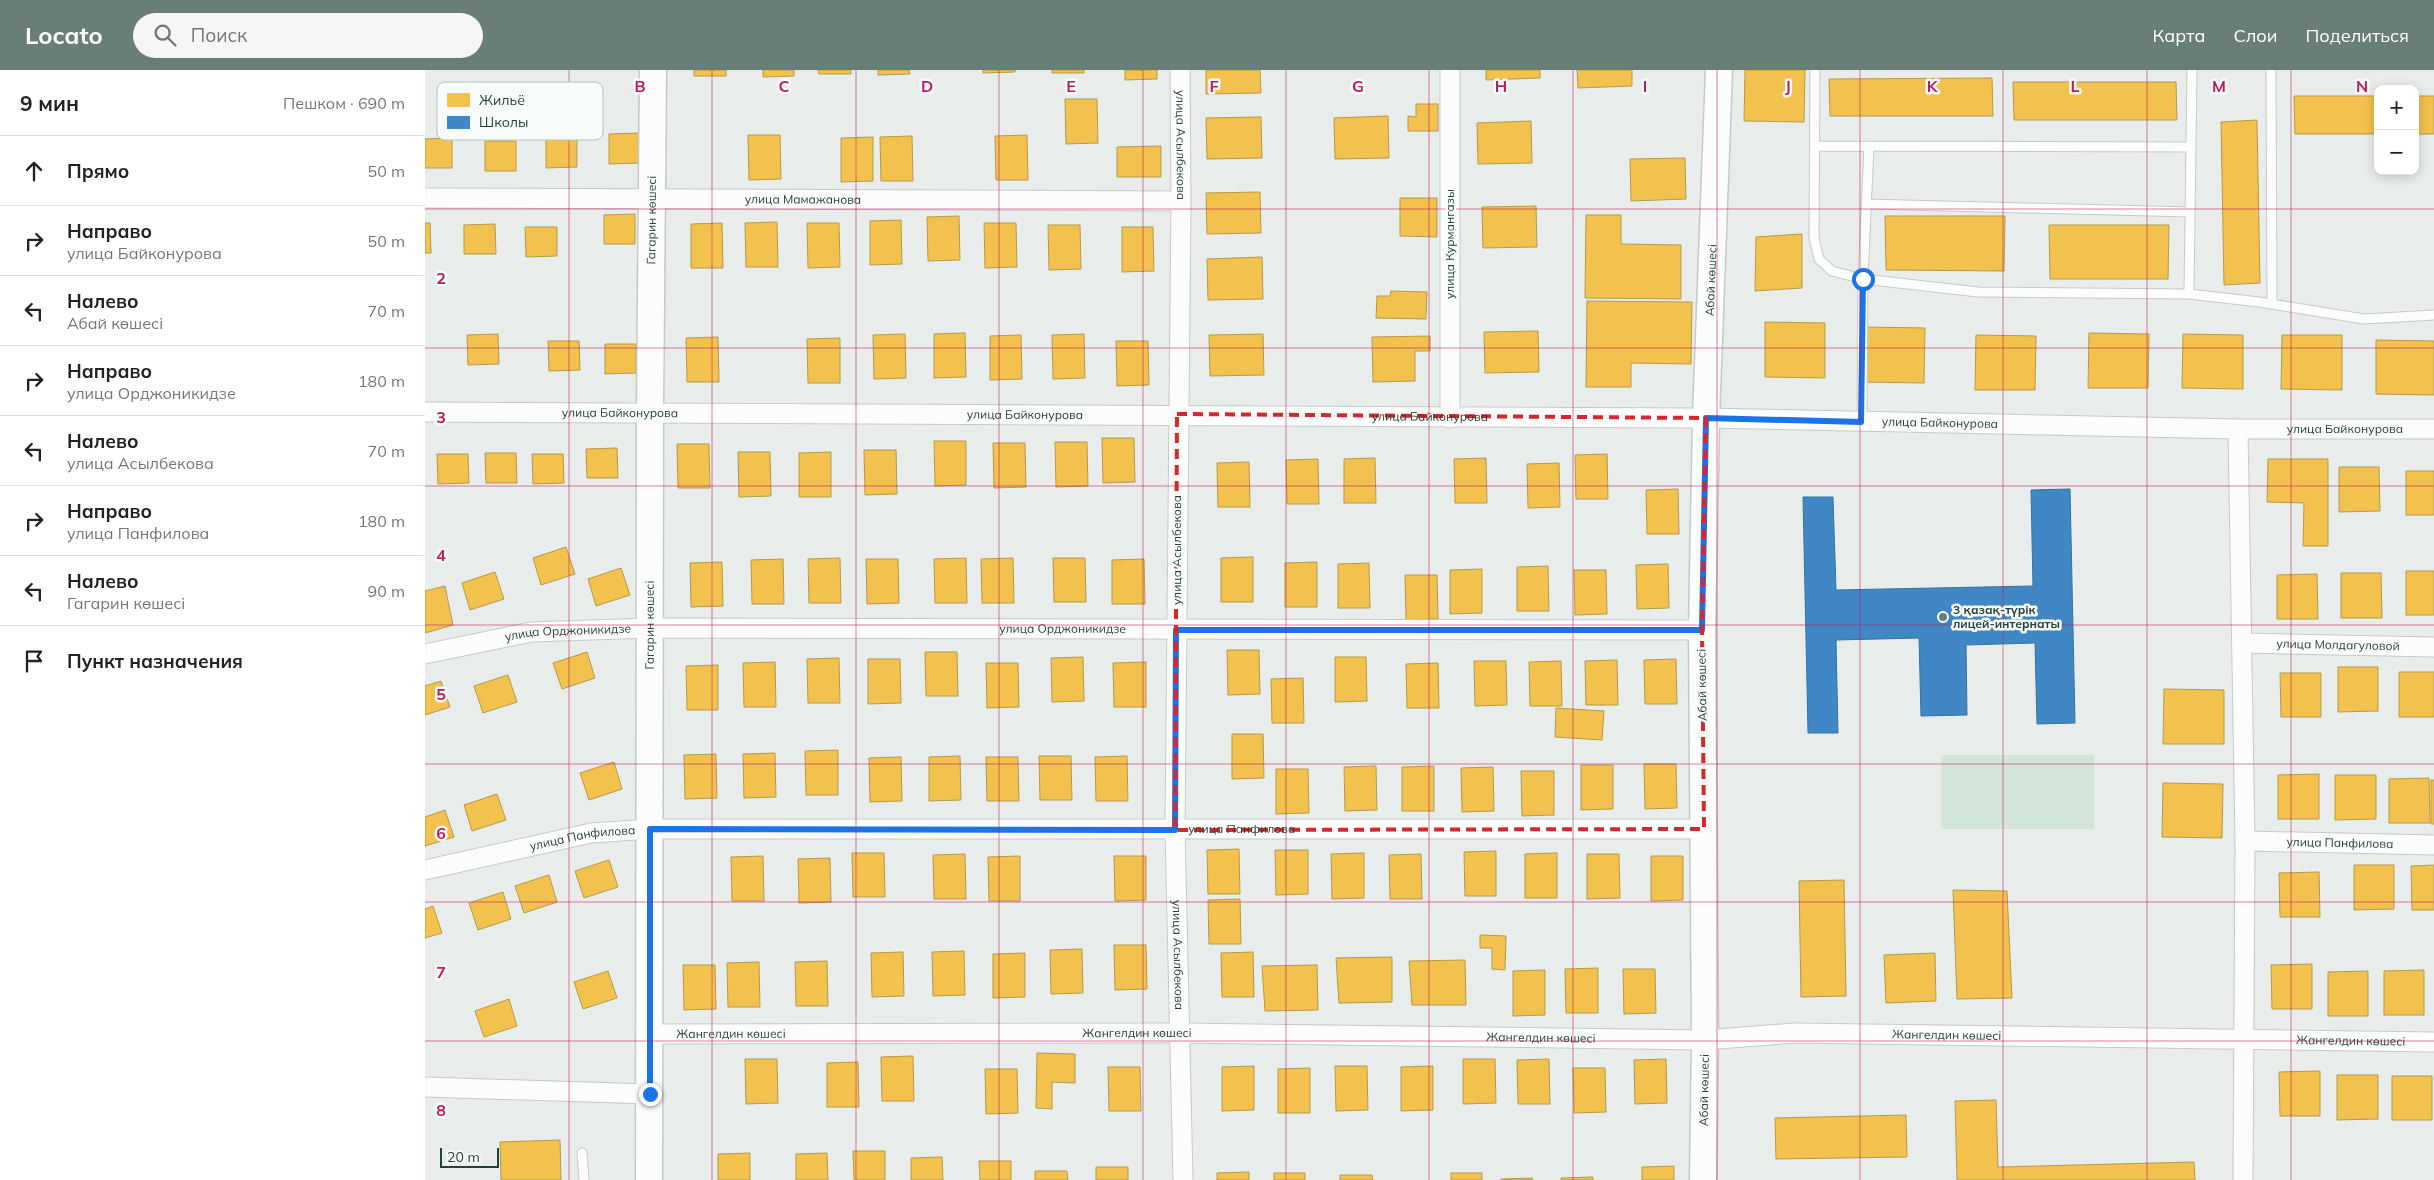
<!DOCTYPE html>
<html lang="ru">
<meta charset="utf-8">
<style>
body{margin:0;font-family:Mulish,sans-serif;background:#f6f6f6;color:#222}
.controls{position:absolute;right:15px;top:15px;display:grid;overflow:hidden;border-radius:10px;box-shadow:0 2px 12px #0003}
.controls button{width:45px;height:45px;display:grid;place-items:center;padding:0;border:0;border-bottom:1px solid #e0e0e0;background:#fff;color:#222;font:25px sans-serif}
.scale{position:absolute;left:15px;bottom:12px;width:59px;box-sizing:border-box;padding-left:5px;border:2px solid #24423a;border-top:0;font-size:14px;line-height:18px;white-space:nowrap;color:#24423a;-webkit-text-stroke:4px #f7fbf9;paint-order:stroke}
.stop{position:absolute;width:15px;height:15px;margin:-11px;border:4px solid #1a73e8;border-radius:50%;background:#fff}
.stop.end{background:#1a73e8;border-color:#fff;box-shadow:0 1px 5px #0008}
.list{margin:0;padding:0;list-style:none}
h2{display:flex;justify-content:space-between;align-items:center;height:65px;margin:0;padding:0 20px;font-size:21px}
h2 small{font-size:16px;font-weight:400;color:#767676}
.list li{display:grid;grid-template-columns:32px 1fr auto;gap:15px;align-items:center;box-sizing:border-box;height:70px;padding:0 20px;border-top:1px solid #e0e0e0}
.list b{display:block;font-size:19px;white-space:nowrap}
.list p{margin:0;font-size:16px;white-space:nowrap;color:#767676}
.list em{font-size:16px;font-style:normal;color:#767676}
.icon{flex:none;width:28px;height:28px;fill:none;stroke:currentColor;stroke-width:2;stroke-linecap:round;stroke-linejoin:round}
.map{position:relative;flex:none;width:2009px;height:1110px;overflow:hidden}
header{display:flex;align-items:center;gap:30px;box-sizing:border-box;height:70px;padding:0 25px;background:#697e78;color:#fff}
header strong{font-size:24px}
nav{display:flex;gap:28px;margin-inline-start:auto;font-size:18px}
.search{width:350px;height:45px;background:#f6f6f6;display:flex;align-items:center;gap:12px;box-sizing:border-box;padding:0 18px;border-radius:28px;color:#767676;font-size:19px}
main{display:flex}
aside{flex:1;background:#fff}
.map>svg:first-child{display:block}
.green{fill:#d1e6d8}
.homes{fill:#f2c14e;stroke:#b49b48}
.schools{fill:#3f88c5;stroke:#37739b}
.lines{fill:none;stroke-linecap:round;stroke-linejoin:round}
.lane-casing{stroke:#c5cac8;stroke-width:11}
.street-casing{stroke:#c5cac8;stroke-width:21}
.secondary-casing{stroke:#c3cbc8;stroke-width:29}
.lane{stroke:#fcfcfc;stroke-width:9}
.street{stroke:#fcfcfc;stroke-width:19}
.secondary{stroke:#fcfcfc;stroke-width:26}
.route{stroke:#1a73e8;stroke-width:6}
.marked{fill:none;stroke:#d62828;stroke-width:4;stroke-dasharray:10 6;stroke-linejoin:round}
.grid{fill:none;stroke:#c2185b;stroke-width:1;stroke-opacity:0.55}
.poi-dot{fill:#697e78;stroke:#f7fbf9;stroke-width:2}
.labels{text-anchor:middle;stroke-width:5;stroke-linejoin:round;paint-order:stroke}
.street-label{font-size:12px;fill:#24423a;stroke:#f7fbf9}
.poi-label{font-size:12px;font-weight:bold;fill:#24423a;stroke:#f7fbf9;text-anchor:start}
.key{fill:#f7fbf9;stroke:#b8c4c0;stroke-width:1}
.key-label{font-size:14px;fill:#24423a}
.grid-label{font-size:16px;text-anchor:middle;font-weight:bold;fill:#c2185b;stroke:#f7fbf9;stroke-width:5;stroke-linejoin:round;paint-order:stroke}
</style>
<header>
<strong>Locato</strong>
<div class="search"><svg class="icon" aria-label="search" viewBox="0 0 24 24"><circle cx="10" cy="10" r="6"/><path d="M15 15l6 6"/></svg>Поиск</div>
<nav><a>Карта</a><a>Слои</a><a>Поделиться</a></nav>
</header>
<main>
<aside>
<h2>9 мин<small>Пешком · 690 m</small></h2>
<ul class="list">
<li><svg class="icon" aria-label="ahead" viewBox="0 0 24 24"><path d="M12 20V5M6 11l6-6 6 6"/></svg><div><b>Прямо</b></div><em>50 m</em></li>
<li><svg class="icon" aria-label="right" viewBox="0 0 24 24"><path d="M7 20v-9h11M14 6l5 5-5 5"/></svg><div><b>Направо</b><p>улица Байконурова</p></div><em>50 m</em></li>
<li><svg class="icon" aria-label="left" viewBox="0 0 24 24"><path d="M17 20v-9H6M10 6l-5 5 5 5"/></svg><div><b>Налево</b><p>Абай көшесі</p></div><em>70 m</em></li>
<li><svg class="icon" aria-label="right" viewBox="0 0 24 24"><path d="M7 20v-9h11M14 6l5 5-5 5"/></svg><div><b>Направо</b><p>улица Орджоникидзе</p></div><em>180 m</em></li>
<li><svg class="icon" aria-label="left" viewBox="0 0 24 24"><path d="M17 20v-9H6M10 6l-5 5 5 5"/></svg><div><b>Налево</b><p>улица Асылбекова</p></div><em>70 m</em></li>
<li><svg class="icon" aria-label="right" viewBox="0 0 24 24"><path d="M7 20v-9h11M14 6l5 5-5 5"/></svg><div><b>Направо</b><p>улица Панфилова</p></div><em>180 m</em></li>
<li><svg class="icon" aria-label="left" viewBox="0 0 24 24"><path d="M17 20v-9H6M10 6l-5 5 5 5"/></svg><div><b>Налево</b><p>Гагарин көшесі</p></div><em>90 m</em></li>
<li><svg class="icon" aria-label="arrive" viewBox="0 0 24 24"><path d="M6 21V4h12l-3 4 3 4H6"/></svg><div><b>Пункт назначения</b></div></li>
</ul>
</aside>
<div class="map">
<svg width="2009" height="1110" viewBox="0 0 2009 1110">
<rect width="100%" height="100%" fill="#e8edeb"/>
<!-- green -->
<path class="green" d="M1516 685H1669V759H1516Z"/>
<!-- homes -->
<path class="homes" d="M269 0H301V6H269Z
M338 0H369V6L338 7Z
M393 0H426V4H394Z
M453 0H484L485 4 453 5Z
M558 0H590V2L558 3Z
M627 0H659V3H627Z
M700 0H732V9L700 10Z
M781 0H835L836 23 781 24Z
M1061 0H1115V8L1061 10Z
M1152 0H1207V16L1153 18Z
M1320 0H1380L1379 52 1319 51Z
M1567 8 1568 46H1405L1404 9Z
M1588 12H1751L1752 50H1589Z
M1869 26H1953V64H1870Z
M1990 26H2009V64H1990Z
M640 29H672L673 73 641 74Z
M991 34H1013V61H983V46L991 47Z
M963 46 964 88 910 89 909 48Z
M836 47 837 88 782 89 781 48Z
M1832 50 1835 213 1799 215 1796 52Z
M1106 51 1107 93 1053 94 1052 53Z
M215 63V93L184 94V64Z
M323 65H355L356 109 324 110Z
M602 65 603 110H571L570 66Z
M487 66 488 111H456L455 67Z
M448 67V111L416 112V68Z
M27 68V98H0V69Z
M121 68H152V97L121 98Z
M60 71H91V101H60Z
M736 76V107H692V77Z
M1260 88 1261 129 1206 131 1205 89Z
M835 122 836 163 782 164 781 123Z
M975 128H1012V167L975 166Z
M1111 136 1112 177 1058 178 1057 137Z
M210 144V174H179V145Z
M1161 145H1196V174L1256 175V229L1160 228Z
M534 146 535 190 503 191 502 147Z
M1460 146H1580L1579 201 1461 200Z
M476 150 477 194 445 195V151Z
M352 152 353 197H321L320 153Z
M0 153H5L6 183H0Z
M297 153 298 198H266V154Z
M382 153H414L415 197 383 198Z
M559 153H591L592 197 560 198Z
M70 154 71 184H39V155Z
M623 155H655L656 199 624 200Z
M1624 155H1744L1743 209H1625Z
M100 157H132V186L101 187Z
M697 157H728L729 201 697 202Z
M1377 164V218L1330 221 1331 167Z
M837 187 838 229 783 230 782 189Z
M966 221 1002 222 1001 249 951 248 952 226H965Z
M1162 231 1267 232 1266 294 1206 293V317H1161Z
M1340 252 1400 253V308L1340 307Z
M1439 257 1500 258 1499 313 1439 312Z
M1113 261 1114 302 1060 303 1059 262Z
M540 263 541 307 509 308V264Z
M1664 263 1724 264 1723 318H1663Z
M73 264 74 294 43 295 42 265Z
M480 264 481 308 449 309 448 265Z
M659 264 660 308 628 309 627 265Z
M838 264 839 305 785 306 784 265Z
M1758 264 1818 265V319L1757 318Z
M596 265 597 309 565 310V266Z
M1551 265 1611 266 1610 320H1550Z
M1857 265H1917V320L1856 319Z
M1005 266V281H990V311L948 312 947 267Z
M293 267 294 312H262L261 268Z
M415 268V313H383L382 269Z
M1951 270 2009 271V325L1951 324Z
M123 271H154L155 300 124 301Z
M691 271H723L724 315 692 316Z
M180 274H211V303L180 304Z
M677 368H709L710 412 678 413Z
M509 371H541V415L510 416Z
M630 372H662L663 416 631 417Z
M568 373H600L601 417 569 418Z
M252 374H284L285 418H253Z
M192 378 193 408H162L161 379Z
M439 380H471L472 424 440 425Z
M313 382H345L346 426 314 427Z
M406 382V427H374V383Z
M60 383H91L92 413H61Z
M12 384H43L44 413 13 414Z
M107 384H138L139 413 108 414Z
M1182 384 1183 429H1151L1150 385Z
M950 388 951 433H919V389Z
M1061 388 1062 433H1030L1029 389Z
M893 389 894 434H862L861 390Z
M1843 389H1903V476H1878L1879 433 1842 432Z
M824 392 825 437H793L792 393Z
M1134 393 1135 437 1103 438 1102 394Z
M1914 397H1954L1955 441 1914 442Z
M1981 401H2009V445H1981Z
M1253 419 1254 464H1222L1221 420Z
M141 477 150 504 116 515 108 488Z
M828 487V532H796V488Z
M415 488 416 533H384L383 489Z
M541 488 542 533H510L509 489Z
M588 488 589 533H557L556 489Z
M628 488H660L661 532H629Z
M358 489 359 534H327L326 490Z
M441 489H473L474 533 442 534Z
M719 489 720 534H687V490Z
M297 492 298 536 266 537 265 493Z
M892 492V537H860V493Z
M944 493 945 538H913V494Z
M1243 494 1244 538 1212 539 1211 495Z
M1123 496 1124 541H1092V497Z
M196 498 205 525 171 536 163 509Z
M1057 499V543L1025 544V500Z
M1149 500H1181L1182 544 1150 545Z
M1981 501H2009V545H1981Z
M70 502 79 529 45 540 37 513Z
M1916 503H1956L1957 548H1916Z
M1892 504 1893 549H1852V505Z
M980 505H1012L1013 549 981 550Z
M20 516 28 555 0 563V521Z
M802 580H834L835 624 803 625Z
M162 582 170 608 137 619 128 593Z
M500 582H532L533 626H501Z
M658 587 659 631 627 632 626 588Z
M910 587H941L942 631 910 632Z
M414 588 415 633H383L382 589Z
M443 589H475L476 633 443 634Z
M1251 589 1252 634H1220L1219 590Z
M1192 590 1193 635H1161L1160 591Z
M1049 591H1081L1082 635 1050 636Z
M1136 591 1137 636H1105L1104 592Z
M350 592 351 637H319L318 593Z
M721 592V637H689L688 593Z
M561 593H593L594 637 562 638Z
M1013 593 1014 638H982L981 594Z
M293 595V640H262L261 596Z
M1913 597H1953V641L1913 642Z
M1974 602H2009V647H1974Z
M1855 603H1896V647H1856Z
M83 605 92 632 58 643 49 616Z
M878 608 879 653H847L846 609Z
M16 611 25 637 0 645V616Z
M1739 619 1799 620V674H1738Z
M1131 638 1179 641 1177 670 1130 667Z
M807 664H838L839 708 807 709Z
M413 680V725H381L380 681Z
M350 683 351 727 319 728 318 684Z
M291 684 292 728 260 729 259 685Z
M535 686 536 730 504 731V687Z
M614 686H646L647 730H615Z
M702 686 703 731H671L670 687Z
M476 687 477 731 445 732 444 688Z
M561 687H593L594 731H562Z
M189 692 197 719 164 730 155 703Z
M1219 694H1251L1252 738 1220 739Z
M1156 695H1188V739L1156 740Z
M951 696 952 740 920 741 919 697Z
M1009 696V741H977V697Z
M1068 697 1069 741 1037 742 1036 698Z
M851 699H883L884 743 851 744Z
M1096 701H1129V745L1097 746Z
M1894 704V749H1853V705Z
M1910 705H1951V749L1910 750Z
M2004 708 2005 753H1964V709Z
M2006 710H2009V754H2006Z
M1738 713 1798 714 1797 768 1737 767Z
M72 724 81 750 47 761 39 735Z
M20 740 29 767 0 776V747Z
M814 779 815 824H783L782 780Z
M850 780H883V824L851 825Z
M1071 781V826H1040L1039 782Z
M427 783H459L460 827H428Z
M939 783V828L907 829 906 784Z
M1132 783V828H1100V784Z
M540 784 541 829H509L508 785Z
M996 784 997 829H965L964 785Z
M1162 784H1194L1195 828 1162 829Z
M338 786 339 831H307L306 787Z
M595 786V831H564L563 787Z
M689 786H721V830L690 831Z
M1226 786H1258V830L1226 831Z
M405 788 406 832 374 833 373 789Z
M184 790 193 817 159 828 150 801Z
M1929 795H1969V839L1929 840Z
M2009 795V840H1987L1986 796Z
M1894 802 1895 847H1855L1854 803Z
M124 805 132 832 99 843 90 816Z
M1419 810 1421 926 1376 927 1374 811Z
M1528 820 1582 821 1587 928 1532 929Z
M78 822 86 849 53 860 44 833Z
M815 829 816 874H784L783 830Z
M8 836 17 863 0 868V839Z
M1055 865 1081 866 1080 900 1067 899V878H1055Z
M689 875H721L722 919 690 920Z
M657 879 658 923 626 924 625 880Z
M539 881 540 925 508 926 507 882Z
M478 882 479 926 447 927 446 883Z
M828 882 829 927H797L796 883Z
M600 883V927L568 928V884Z
M1510 883 1511 931 1461 933 1459 885Z
M967 887V932L914 933 911 888Z
M1040 890 1041 935H987L984 891Z
M402 891 403 936H371L370 892Z
M334 892 335 937H303L302 893Z
M1887 894V939H1847L1846 895Z
M258 895H290L291 939 259 940Z
M892 895 893 940 840 941 837 896Z
M1173 898V943H1141L1140 899Z
M1198 899H1230L1231 943 1199 944Z
M1120 900V945L1088 946V901Z
M1999 900V945H1959V901Z
M183 901 192 928 158 939 149 912Z
M1943 901V946H1903V902Z
M84 929 92 956 59 967 50 941Z
M612 983 650 984V1013L627 1012V1039L611 1038Z
M488 986 489 1031H457L456 987Z
M320 989H352L353 1033 321 1034Z
M1038 989H1070L1071 1033 1038 1034Z
M1124 989 1125 1034H1093L1092 990Z
M1241 989 1242 1033 1210 1034 1209 990Z
M433 992 434 1037H402V993Z
M829 996V1040L797 1041V997Z
M910 996H942L943 1040 911 1041Z
M1008 996V1040L976 1041V997Z
M683 997H715L716 1041H684Z
M885 998V1043H853V999Z
M1148 998H1180L1181 1042 1149 1043Z
M560 999H592L593 1043 561 1044Z
M1895 1001V1046H1855L1854 1002Z
M1912 1005H1953V1049L1912 1050Z
M1967 1006H2007V1050H1967Z
M1571 1030 1573 1097 1769 1092 1770 1110H1532L1530 1031Z
M1481 1045 1482 1087 1351 1089 1350 1048Z
M135 1070 136 1110H76L75 1072Z
M428 1081H460V1110H429Z
M325 1083V1110H293V1084Z
M402 1083 403 1110H371V1084Z
M517 1087 518 1110H486V1088Z
M554 1091H586V1110H555Z
M1249 1096V1110H1217V1097Z
M671 1097H703V1110H671Z
M610 1101H642L643 1110H610Z
M824 1102V1110H792V1103Z
M849 1103H880V1110H849Z
M1026 1103H1057V1110H1026Z
M915 1105H947L948 1110H915Z
M1168 1107V1110H1136V1108Z
M1107 1108 1108 1110H1076V1109Z"/>
<!-- schools -->
<path class="schools" d="M1645 419 1650 653 1612 654 1610 573 1541 575 1542 645 1496 646 1494 568 1411 570 1413 663H1383L1378 427H1408L1411 520 1608 516 1606 420Z"/>
<g class="lines">
<defs>
<path id="lane" d="M1390 0 1389 168 1394 189 1407 201 1438 209 1553 222 1764 224 1834 232 1939 249 2009 245
M1846 0 1847 234
M1390 76 1766 77
M1441 134 1765 142
M1764 224 1767 0
M1437 351 1438 209 1444 76
M157 1083 159 1110"/>
<g id="street">
<path id="s1" d="M755 0 756 131 750 760 758 1110"/>
<path id="s2" d="M0 128 756 131"/>
<path id="s3" d="M0 342 1281 348 1813 359H2009"/>
<path d="M1025 348V0"/>
<path d="M1813 359 1820 771 1818 1110"/>
<path id="s4" d="M1817 573 2009 577"/>
<path id="s5" d="M0 584 106 562 226 558 1277 560"/>
<path id="s6" d="M1820 771 2009 775"/>
<path id="s7" d="M0 800 166 763 225 759H1279"/>
<path id="s8" d="M224 964 756 963 1280 970 1369 963 2009 972"/>
<path d="M0 1017 225 1024"/>
</g>
<g id="secondary">
<path id="s9" d="M224 1110 225 342 228 0"/>
<path id="s10" d="M1278 1110 1280 970 1277 560 1281 348 1294 0"/>
</g>
</defs>
<!-- lane casing -->
<use href="#lane" class="lane-casing"/>
<!-- street casing -->
<use href="#street" class="street-casing"/>
<!-- secondary casing -->
<use href="#secondary" class="secondary-casing"/>
<!-- lane -->
<use href="#lane" class="lane"/>
<!-- street -->
<use href="#street" class="street"/>
<!-- secondary -->
<use href="#secondary" class="secondary"/>
</g>
<g class="lines">
<!-- route -->
<path class="route" d="M225 1024V759L750 760 751 560H1277L1281 348 1436 352 1438 209"/>
</g>
<!-- marked area -->
<path class="marked" d="M752 344 1281 348 1277 560 1279 759 750 760Z"/>
<!-- grid -->
<path class="grid" d="M144 0V1110M287 0V1110M431 0V1110M574 0V1110M718 0V1110M861 0V1110M1004 0V1110M1148 0V1110M1292 0V1110M1435 0V1110M1578 0V1110M1722 0V1110M1866 0V1110M0 139H2009M0 278H2009M0 416H2009M0 555H2009M0 694H2009M0 832H2009M0 971H2009"/>
<!-- markers -->
<circle class="poi-dot" cx="1518" cy="547" r="5"/>
<g class="labels">
<!-- street labels -->
<g class="street-label">
<text dy="4" stroke="none"><textPath href="#s1" startOffset="75">улица Асылбекова</textPath></text>
<text dy="4" stroke="none"><textPath href="#s2" startOffset="378">улица Мамажанова</textPath></text>
<text dy="4" stroke="none"><textPath href="#s9" startOffset="960">Гагарин көшесі</textPath></text>
<text transform="translate(1025 174) rotate(-90)" y="4">улица Курмангазы</text>
<text dy="4" stroke="none"><textPath href="#s10" startOffset="900">Абай көшесі</textPath></text>
<text dy="4" stroke="none"><textPath href="#s3" startOffset="195">улица Байконурова</textPath></text>
<text dy="4" stroke="none"><textPath href="#s3" startOffset="600">улица Байконурова</textPath></text>
<text dy="4" stroke="none"><textPath href="#s3" startOffset="1005">улица Байконурова</textPath></text>
<text dy="4" stroke="none"><textPath href="#s3" startOffset="1515">улица Байконурова</textPath></text>
<text dy="4" stroke="none"><textPath href="#s3" startOffset="1920">улица Байконурова</textPath></text>
<text transform="translate(752 480) rotate(-90)" y="4">улица Асылбекова</text>
<text dy="4" stroke="none"><textPath href="#s9" startOffset="555">Гагарин көшесі</textPath></text>
<text dy="4" stroke="none"><textPath href="#s5" startOffset="640">улица Орджоникидзе</textPath></text>
<text dy="4" stroke="none"><textPath href="#s5" startOffset="145">улица Орджоникидзе</textPath></text>
<text dy="4" stroke="none"><textPath href="#s4" startOffset="96">улица Молдагуловой</textPath></text>
<text transform="translate(1277 615) rotate(-91)" y="4">Абай көшесі</text>
<text dy="4" stroke="none"><textPath href="#s7" startOffset="821">улица Панфилова</textPath></text>
<text dy="4" stroke="none"><textPath href="#s7" startOffset="161">улица Панфилова</textPath></text>
<text dy="4" stroke="none"><textPath href="#s6" startOffset="95">улица Панфилова</textPath></text>
<text dy="4" stroke="none"><textPath href="#s1" startOffset="885">улица Асылбекова</textPath></text>
<text dy="4" stroke="none"><textPath href="#s8" startOffset="488">Жангелдин көшесі</textPath></text>
<text dy="4" stroke="none"><textPath href="#s8" startOffset="82">Жангелдин көшесі</textPath></text>
<text dy="4" stroke="none"><textPath href="#s8" startOffset="1298">Жангелдин көшесі</textPath></text>
<text dy="4" stroke="none"><textPath href="#s8" startOffset="892">Жангелдин көшесі</textPath></text>
<text dy="4" stroke="none"><textPath href="#s8" startOffset="1702">Жангелдин көшесі</textPath></text>
<text dy="4" stroke="none"><textPath href="#s10" startOffset="90">Абай көшесі</textPath></text>
</g>
<!-- poi labels -->
<g class="poi-label">
<text x="1528" y="544">3 қазақ-түрік<tspan x="1528" dy="14">лицей-интернаты</tspan></text>
</g>
</g>
<!-- legend -->
<rect x="12" y="12" width="166" height="58" rx="8" class="key"/>
<rect x="22" y="23" width="23" height="14" fill="#f2c14e"/>
<rect x="22" y="46" width="23" height="13" fill="#3f88c5"/>
<g class="key-label">
<text x="54" y="35">Жильё</text>
<text x="54" y="57">Школы</text>
</g>
<g class="grid-label">
<text x="215" y="22">B</text>
<text x="359" y="22">C</text>
<text x="502" y="22">D</text>
<text x="646" y="22">E</text>
<text x="789" y="22">F</text>
<text x="933" y="22">G</text>
<text x="1076" y="22">H</text>
<text x="1220" y="22">I</text>
<text x="1363" y="22">J</text>
<text x="1507" y="22">K</text>
<text x="1650" y="22">L</text>
<text x="1794" y="22">M</text>
<text x="1937" y="22">N</text>
<text x="16" y="214">2</text>
<text x="16" y="353">3</text>
<text x="16" y="491">4</text>
<text x="16" y="630">5</text>
<text x="16" y="769">6</text>
<text x="16" y="908">7</text>
<text x="16" y="1046">8</text>
</g>
</svg>
<div class="controls">
<button>+</button>
<button>−</button>
</div>
<div class="scale">20 m</div>
<div class="stop" style="left:1438px;top:209px"></div>
<div class="stop end" style="left:225px;top:1024px"></div>
</div>
</main>
